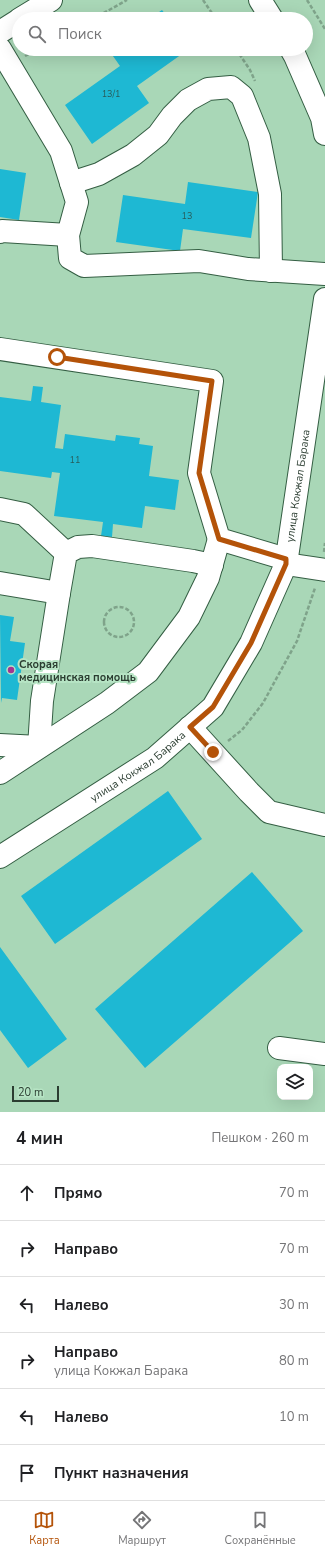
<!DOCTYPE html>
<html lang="ru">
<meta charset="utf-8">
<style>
body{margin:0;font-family:"Nunito Sans",sans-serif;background:#f2f2f2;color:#202124}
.controls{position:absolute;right:12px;bottom:12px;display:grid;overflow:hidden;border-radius:8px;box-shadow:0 4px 16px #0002}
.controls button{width:36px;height:36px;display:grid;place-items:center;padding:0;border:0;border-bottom:1px solid #e0e0e0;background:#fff;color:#202124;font:20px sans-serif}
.scale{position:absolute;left:12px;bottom:10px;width:47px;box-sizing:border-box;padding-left:4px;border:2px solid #2b3d31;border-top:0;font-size:11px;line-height:14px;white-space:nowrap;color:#2b3d31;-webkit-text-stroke:3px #b6e4c4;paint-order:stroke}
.stop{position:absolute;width:12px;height:12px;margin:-9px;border:3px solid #b45309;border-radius:50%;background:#fff}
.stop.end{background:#b45309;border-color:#fff;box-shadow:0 1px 4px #0008}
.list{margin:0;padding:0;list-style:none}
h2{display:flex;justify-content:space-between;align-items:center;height:52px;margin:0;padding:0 16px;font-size:17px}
h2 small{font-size:13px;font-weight:400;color:#757577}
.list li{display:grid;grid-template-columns:26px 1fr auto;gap:12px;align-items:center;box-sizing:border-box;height:56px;padding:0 16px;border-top:1px solid #e0e0e0}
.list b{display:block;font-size:15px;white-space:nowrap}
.list p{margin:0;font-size:13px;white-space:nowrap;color:#757577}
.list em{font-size:13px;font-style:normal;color:#757577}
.icon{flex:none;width:22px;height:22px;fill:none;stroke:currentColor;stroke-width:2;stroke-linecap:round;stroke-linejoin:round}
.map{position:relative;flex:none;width:325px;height:1112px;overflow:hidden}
.search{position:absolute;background:#fff;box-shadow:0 4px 16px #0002;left:12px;right:12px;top:12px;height:44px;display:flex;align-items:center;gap:10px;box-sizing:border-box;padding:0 14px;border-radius:22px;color:#757577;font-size:15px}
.sheet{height:388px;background:#fff}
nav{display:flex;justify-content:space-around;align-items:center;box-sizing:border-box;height:56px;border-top:1px solid #e0e0e0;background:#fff;font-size:11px;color:#757577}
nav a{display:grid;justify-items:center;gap:2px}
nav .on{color:#b45309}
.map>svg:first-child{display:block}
.building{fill:#1eb8d3}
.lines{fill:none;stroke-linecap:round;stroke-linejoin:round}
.minor-casing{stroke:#345e43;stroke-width:24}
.path{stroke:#7fa38a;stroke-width:2.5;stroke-dasharray:4 2;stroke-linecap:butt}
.minor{stroke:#fff;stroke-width:22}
.route{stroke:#b45309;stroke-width:5}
.poi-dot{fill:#a23492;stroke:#b6e4c4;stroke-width:1.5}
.labels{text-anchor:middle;stroke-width:4;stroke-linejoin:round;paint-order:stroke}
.number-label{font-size:9px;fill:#285c5a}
.street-label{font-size:11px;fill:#2b3d31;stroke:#b6e4c4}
.poi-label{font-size:11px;font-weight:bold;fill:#2b3d31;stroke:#b6e4c4;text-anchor:start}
</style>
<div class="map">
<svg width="325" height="1112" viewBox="0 0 325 1112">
<rect width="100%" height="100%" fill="#a9d7b7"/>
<!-- building -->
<path class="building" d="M162 10 169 19H149Z
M108 49H189L137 86 149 103 92 144 65 105 120 66Z
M0 169 26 173 19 220 0 217Z
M188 182 258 192 251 238 183 229 180 251 116 242 123 195 185 204Z
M33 386 43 387 41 402 61 405 55 448 63 449 65 434 115 441 116 435 140 438 139 444 153 446 149 476 179 480 175 510 145 506 142 528 113 524 112 537 101 536 103 522 54 516 60 473 52 472 51 478 0 471V397L31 401Z
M0 615 14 617 10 641 25 643 17 700 2 698 1 703Z
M168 791 202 839 55 944 21 896Z
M252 872 303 931 145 1068 95 1009Z
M0 947 67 1039 28 1068 0 1030Z"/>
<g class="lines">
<defs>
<g id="minor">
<path d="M260 0 272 19"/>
<path d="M20 19 51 0"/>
<path d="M0 32 19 20"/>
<path d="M0 49 61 151 77 202 68 235 70 258 84 266 199 261 248 269 325 274"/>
<path d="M291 49 295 56 322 118 325 134"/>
<path d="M71 183 99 174 133 155 158 135 172 116 188 100 208 89 231 87 242 96 259 138 270 194 271 271"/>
<path d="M0 232 2 231 68 235"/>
<path d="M0 349 212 381 199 473 219 539 286 559"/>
<path d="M0 509 24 514 66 553"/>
<path d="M286 564 325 570"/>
<path d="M0 583 59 593 42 701 39 747 0 745"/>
<path d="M59 593 66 553 78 547 92 546 193 561 212 565"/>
<path d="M190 727 249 792 269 812 325 825"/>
<path d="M0 773 107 703 148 672 189 617 208 578 219 539"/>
<path id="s1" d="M0 857 155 758 213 707 251 643 286 564 325 299"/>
<path d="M279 1048 325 1054"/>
</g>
</defs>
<!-- minor casing -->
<use href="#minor" class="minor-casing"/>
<!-- path -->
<path class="path" d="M203 0 216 19
M307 0 325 29
M93 19 127 0
M236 49 250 70 255 81
M25 56 38 49
M324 552 325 543
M104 622a15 15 0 1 1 30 0a15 15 0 1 1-30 0Z
M228 741 242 730 263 703 297 641 315 588"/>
<!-- minor -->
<use href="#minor" class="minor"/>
</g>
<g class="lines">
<!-- route -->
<path class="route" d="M57 357 212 381 199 473 219 539 286 559V564L251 643 213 707 190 727 213 752"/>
</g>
<!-- markers -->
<circle class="poi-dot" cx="11" cy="670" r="4"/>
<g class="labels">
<!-- number labels -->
<g class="number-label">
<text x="111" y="97">13/1</text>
<text x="187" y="219">13</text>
<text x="75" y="463">11</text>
</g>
<!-- street labels -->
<g class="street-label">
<text dy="4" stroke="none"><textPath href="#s1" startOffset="501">улица Кокжал Барака</textPath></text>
<text dy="4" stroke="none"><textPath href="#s1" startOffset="165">улица Кокжал Барака</textPath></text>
</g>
<!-- poi labels -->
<g class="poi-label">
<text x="19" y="668">Скорая<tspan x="19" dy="13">медицинская помощь</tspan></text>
</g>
</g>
</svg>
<div class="controls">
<button><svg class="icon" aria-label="layers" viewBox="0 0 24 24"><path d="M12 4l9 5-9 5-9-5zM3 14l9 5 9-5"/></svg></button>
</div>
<div class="scale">20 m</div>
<div class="stop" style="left:57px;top:357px"></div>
<div class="stop end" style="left:213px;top:752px"></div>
<div class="search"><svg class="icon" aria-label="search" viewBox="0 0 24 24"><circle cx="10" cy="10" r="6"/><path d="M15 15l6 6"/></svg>Поиск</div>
</div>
<section class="sheet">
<h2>4 мин<small>Пешком · 260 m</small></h2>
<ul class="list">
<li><svg class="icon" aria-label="ahead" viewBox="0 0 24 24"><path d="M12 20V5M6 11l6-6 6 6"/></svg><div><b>Прямо</b></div><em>70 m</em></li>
<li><svg class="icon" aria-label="right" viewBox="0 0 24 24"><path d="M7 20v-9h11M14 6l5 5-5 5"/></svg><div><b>Направо</b></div><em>70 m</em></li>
<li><svg class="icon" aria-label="left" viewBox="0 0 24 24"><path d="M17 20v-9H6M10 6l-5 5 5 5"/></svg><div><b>Налево</b></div><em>30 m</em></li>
<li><svg class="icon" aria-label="right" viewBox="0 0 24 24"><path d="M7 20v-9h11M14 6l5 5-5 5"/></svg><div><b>Направо</b><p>улица Кокжал Барака</p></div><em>80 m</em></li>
<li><svg class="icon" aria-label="left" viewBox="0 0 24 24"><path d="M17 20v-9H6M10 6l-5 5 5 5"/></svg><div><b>Налево</b></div><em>10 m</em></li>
<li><svg class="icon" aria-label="arrive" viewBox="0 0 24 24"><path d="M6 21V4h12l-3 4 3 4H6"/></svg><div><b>Пункт назначения</b></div></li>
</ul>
</section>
<nav>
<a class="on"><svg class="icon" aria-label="map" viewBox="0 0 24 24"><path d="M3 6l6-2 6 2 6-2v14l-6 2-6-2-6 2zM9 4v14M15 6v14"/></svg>Карта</a>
<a><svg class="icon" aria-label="directions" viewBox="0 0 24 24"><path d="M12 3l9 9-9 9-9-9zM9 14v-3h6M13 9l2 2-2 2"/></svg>Маршрут</a>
<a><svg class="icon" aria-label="saved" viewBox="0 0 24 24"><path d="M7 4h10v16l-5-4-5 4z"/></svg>Сохранённые</a>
</nav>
